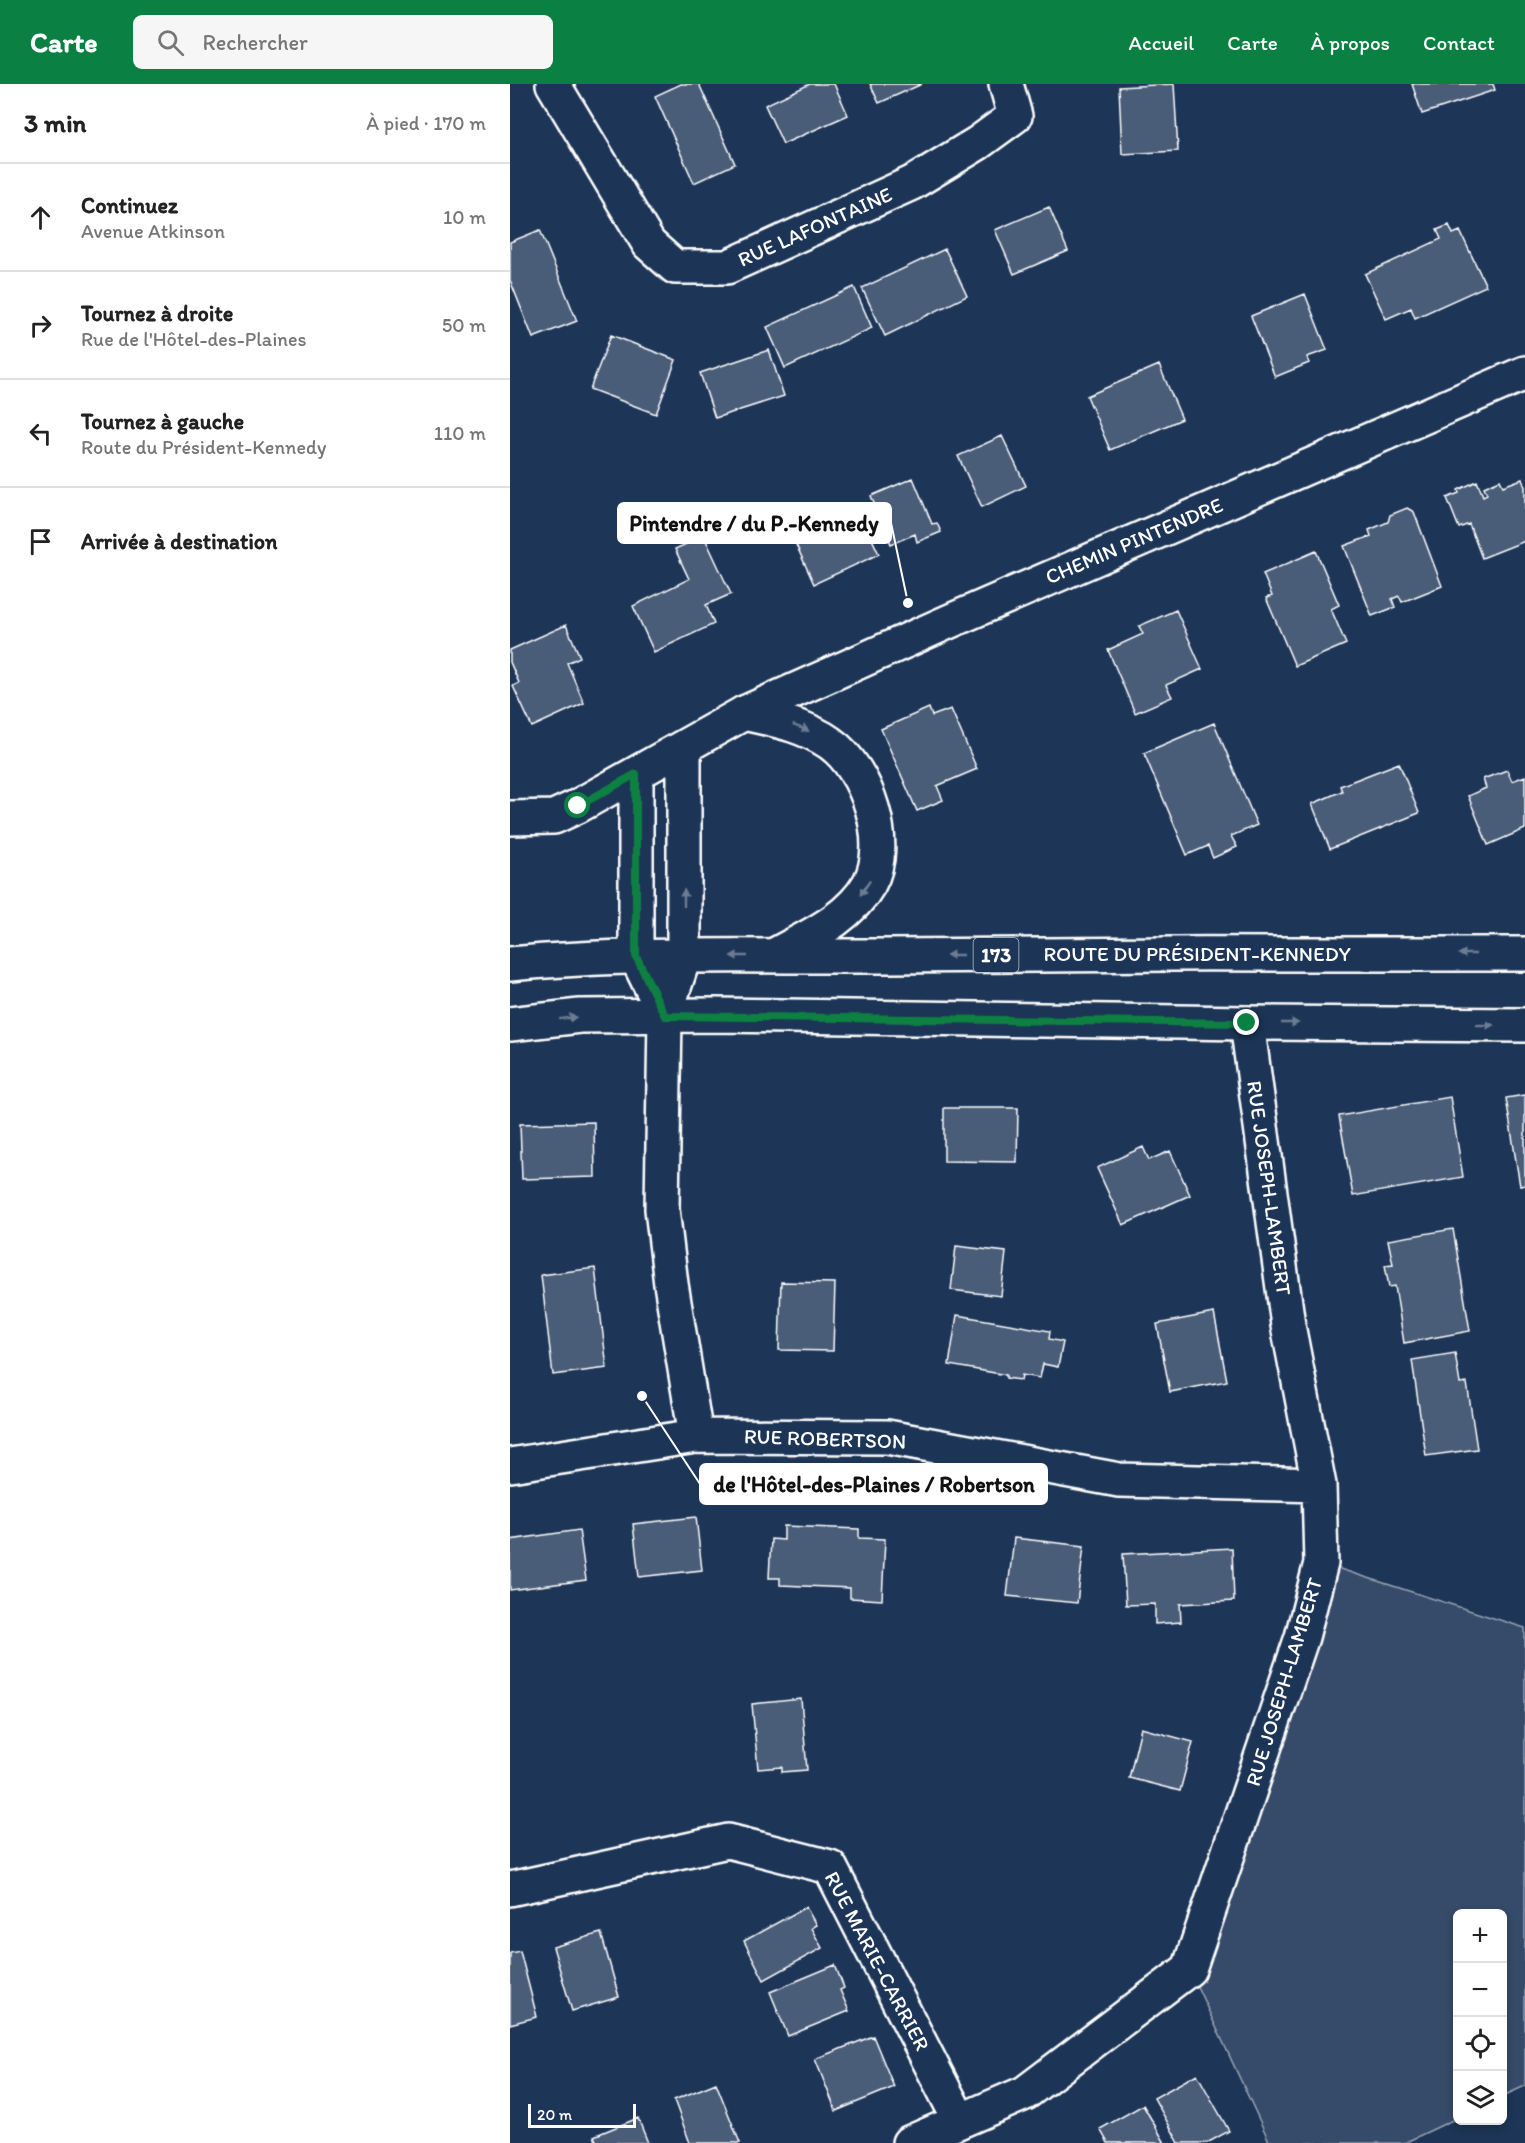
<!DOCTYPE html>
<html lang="fr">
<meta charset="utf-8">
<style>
body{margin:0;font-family:Itim,sans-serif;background:#f6f6f6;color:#222}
.controls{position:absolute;right:18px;bottom:18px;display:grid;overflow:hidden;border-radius:9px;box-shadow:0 3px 9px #0003}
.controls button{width:54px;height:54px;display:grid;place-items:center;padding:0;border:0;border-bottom:2px solid #e0e0e0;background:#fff;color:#222;font:30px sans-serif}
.scale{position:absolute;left:18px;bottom:15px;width:108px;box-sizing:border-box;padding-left:6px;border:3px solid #fff;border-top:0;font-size:16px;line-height:21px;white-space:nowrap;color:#fff;-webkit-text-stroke:4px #1d3557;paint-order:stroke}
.stop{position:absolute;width:18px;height:18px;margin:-14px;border:4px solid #0b8043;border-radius:50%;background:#fff}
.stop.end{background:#0b8043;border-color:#fff;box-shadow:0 2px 6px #0008}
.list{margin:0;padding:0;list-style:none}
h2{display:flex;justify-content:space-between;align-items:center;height:78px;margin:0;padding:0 24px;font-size:26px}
h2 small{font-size:20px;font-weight:400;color:#767676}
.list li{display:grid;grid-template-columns:39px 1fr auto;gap:18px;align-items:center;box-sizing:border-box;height:108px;padding:0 24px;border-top:2px solid #e0e0e0}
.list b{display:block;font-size:22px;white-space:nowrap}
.list p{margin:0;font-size:20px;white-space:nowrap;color:#767676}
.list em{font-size:20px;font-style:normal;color:#767676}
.icon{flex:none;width:33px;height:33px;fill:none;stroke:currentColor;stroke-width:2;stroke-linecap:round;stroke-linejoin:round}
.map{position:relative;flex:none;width:1015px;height:2059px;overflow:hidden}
header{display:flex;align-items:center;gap:36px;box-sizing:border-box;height:84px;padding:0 30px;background:#0b8043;color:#fff}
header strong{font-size:28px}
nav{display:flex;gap:33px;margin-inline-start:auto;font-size:21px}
.search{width:420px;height:54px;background:#f6f6f6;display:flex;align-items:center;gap:15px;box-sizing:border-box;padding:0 21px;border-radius:9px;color:#767676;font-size:22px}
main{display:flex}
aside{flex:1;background:#fff}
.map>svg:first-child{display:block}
.green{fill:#364b69;stroke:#9aa5b4;stroke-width:1.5}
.building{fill:#4a5d79;stroke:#fff;stroke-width:1.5}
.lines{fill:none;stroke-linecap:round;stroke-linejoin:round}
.street-casing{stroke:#fff;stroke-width:38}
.secondary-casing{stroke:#fff;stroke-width:38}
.primary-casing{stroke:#fff;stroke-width:38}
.street{stroke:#1d3557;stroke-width:33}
.secondary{stroke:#1d3557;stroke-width:33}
.primary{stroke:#1d3557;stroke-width:33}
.oneway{fill:#6c7c92}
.route{stroke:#0b8043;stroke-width:8}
.labels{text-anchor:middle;stroke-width:6;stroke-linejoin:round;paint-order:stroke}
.shield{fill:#1d3557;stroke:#bbc2cd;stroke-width:1.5}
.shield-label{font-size:20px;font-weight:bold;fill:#fff}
.street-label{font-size:21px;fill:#fff;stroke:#1d3557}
.leader{fill:none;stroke:#fff;stroke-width:2}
.callout-dot{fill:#fff;stroke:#1d3557;stroke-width:2}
.callout{fill:#fff;stroke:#fff;stroke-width:2}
.callout-label{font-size:22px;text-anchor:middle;font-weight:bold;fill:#111}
</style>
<header>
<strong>Carte</strong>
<div class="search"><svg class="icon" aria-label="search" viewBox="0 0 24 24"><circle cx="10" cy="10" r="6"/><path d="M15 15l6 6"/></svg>Rechercher</div>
<nav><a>Accueil</a><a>Carte</a><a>À propos</a><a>Contact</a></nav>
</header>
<main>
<aside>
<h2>3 min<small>À pied · 170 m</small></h2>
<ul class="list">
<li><svg class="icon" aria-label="ahead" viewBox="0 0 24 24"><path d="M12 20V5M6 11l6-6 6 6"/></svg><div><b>Continuez</b><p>Avenue Atkinson</p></div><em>10 m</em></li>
<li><svg class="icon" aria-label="right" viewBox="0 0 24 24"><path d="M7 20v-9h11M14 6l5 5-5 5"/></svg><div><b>Tournez à droite</b><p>Rue de l'Hôtel-des-Plaines</p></div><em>50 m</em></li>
<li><svg class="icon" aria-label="left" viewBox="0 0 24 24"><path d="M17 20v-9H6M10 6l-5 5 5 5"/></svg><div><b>Tournez à gauche</b><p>Route du Président-Kennedy</p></div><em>110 m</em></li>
<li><svg class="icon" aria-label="arrive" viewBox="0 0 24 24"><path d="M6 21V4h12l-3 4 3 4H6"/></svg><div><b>Arrivée à destination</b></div></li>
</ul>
</aside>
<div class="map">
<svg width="1015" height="2059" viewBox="0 0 1015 2059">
<rect width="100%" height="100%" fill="#1d3557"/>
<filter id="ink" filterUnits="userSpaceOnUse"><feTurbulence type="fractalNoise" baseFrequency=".0167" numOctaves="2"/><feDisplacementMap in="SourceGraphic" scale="12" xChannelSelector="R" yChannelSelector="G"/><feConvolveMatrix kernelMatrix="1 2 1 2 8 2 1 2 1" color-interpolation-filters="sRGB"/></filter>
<g filter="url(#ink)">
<!-- green -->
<path class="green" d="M811 1479 1015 1544V2002L993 2012 992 1830H948L947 2034 894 2059H760L679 1885Z"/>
<!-- building -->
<path class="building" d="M171 0H189L225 80 184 99 145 12Z
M300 0H324L338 31 273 60 255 21Z
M360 0H412L369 19Z
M664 0 668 67 612 70 609 3Z
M902 0H983L985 6 912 30Z
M539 123 558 167 504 190 485 146Z
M939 141 943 150 950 147 976 202 905 234 901 224 876 235 855 190 931 155 927 146Z
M30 146 67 237 23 254 0 196V158Z
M435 165 457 212 375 252 352 204Z
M344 203 362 244 275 284 257 243Z
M795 210 817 266 797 273 799 279 765 293 741 232Z
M101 251 166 276 146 330 80 305Z
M259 266 274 312 205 334 190 289Z
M649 281 672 335 600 366 577 312Z
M492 352 516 402 472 423 448 372Z
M403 394 422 440 427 439 431 448 407 458 405 450 381 460 361 412Z
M1012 395 1015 403V457L972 474 959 440 949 444 937 414 949 409 948 406 967 397 973 412 977 410 974 403 990 396 993 402Z
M299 420 307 439 346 421 369 470 304 500 273 432Z
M897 424 904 428 932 502 892 518 889 512 882 515 885 523 862 532 834 462 861 452 859 446 878 438 880 431Z
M194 452 221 510 196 521 204 540 144 568 123 522 179 495 165 465Z
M806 467 829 521 821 525 836 560 785 582 756 514 762 512 753 490Z
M666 526 692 585 656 601 662 613 625 629 598 566 633 550 629 542Z
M56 541 70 573 57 579 74 619 22 643 3 602 9 599 0 578V566Z
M419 624 422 632 441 625 467 685 427 702 433 716 407 727 371 645Z
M704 639 747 741 721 752 727 763 703 774 698 762 677 771 634 669Z
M889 679 909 729 820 765 802 720 832 707 830 702Z
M997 686 1002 697 1015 692V745L978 761 958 712 976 704 973 695Z
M1015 1011V1101L1010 1102 996 1014Z
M940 1013 953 1093 843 1112 829 1032Z
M434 1024H508L507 1078 434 1077Z
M84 1038 85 1093 12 1095 10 1040Z
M633 1063 639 1076 660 1067 680 1111 613 1141 587 1084Z
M943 1145 960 1247 894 1259 885 1202 879 1203 875 1181 883 1180 878 1156Z
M446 1162 496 1168 491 1212 441 1206Z
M85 1184 97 1284 43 1291 31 1191Z
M271 1198 325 1199 323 1267 269 1266Z
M704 1229 717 1297 660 1308 647 1240Z
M447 1231 540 1247 539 1255 553 1258 548 1283 533 1280 530 1294 512 1291 511 1296 496 1294V1291L439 1281Z
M945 1269 950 1300 957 1299 967 1365 916 1372 902 1276Z
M186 1433 192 1486 129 1493 123 1440Z
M274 1442 349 1445V1454L375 1455 372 1516 340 1514V1504L270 1501V1494H259L261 1455 274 1456Z
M69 1446 76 1496 0 1506V1456Z
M504 1454 574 1462 567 1519 497 1512Z
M722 1464 724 1517 670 1520 671 1538 645 1540V1520L616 1521 613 1470Z
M291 1615 297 1686 272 1688V1683L248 1685 242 1620Z
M631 1644 683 1658 670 1707 619 1694Z
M296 1823 306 1841 301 1844 312 1864 254 1896 234 1857Z
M91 1849 109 1913 62 1927 43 1863Z
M10 1867 27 1933 0 1940V1869Z
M325 1881 334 1904 330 1906 339 1927 278 1952 260 1908Z
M363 1952 384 2003 326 2027 305 1975Z
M687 1990 719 2047 697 2059H669L644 2014Z
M206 1999 230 2059H180L164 2016Z
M633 2021 655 2059H598L590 2045Z
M128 2034 138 2059H87L84 2052Z"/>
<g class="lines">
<defs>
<path id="street" d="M43 0 139 160 165 183H217L402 99 468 59 505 32 496 0
M155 931 152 1125 161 1200 186 1352
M0 1381 186 1352 377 1353 609 1396 809 1401
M0 1805 218 1757 320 1783 450 2037
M399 2059 515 2009 679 1885 792 1553 811 1479 809 1401 778 1241 737 939"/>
<path id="secondary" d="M126 690V872L155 931
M0 734 44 733 68 722 234 629 438 538 1015 289
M155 931 174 873V663"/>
<path id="primary" d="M234 629C265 636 294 641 320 659 357 685 382 759 359 800 339 835 299 852 265 871
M0 880C125 868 251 873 377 872 590 870 802 869 1015 870
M0 940 70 932 205 931 737 939 1015 941"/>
</defs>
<!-- street casing -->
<use href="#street" class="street-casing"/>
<!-- secondary casing -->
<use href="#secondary" class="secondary-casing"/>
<!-- primary casing -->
<use href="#primary" class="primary-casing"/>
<!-- street -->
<use href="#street" class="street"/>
<!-- secondary -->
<use href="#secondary" class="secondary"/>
<!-- primary -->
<use href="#primary" class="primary"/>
</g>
<!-- one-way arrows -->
<defs><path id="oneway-solid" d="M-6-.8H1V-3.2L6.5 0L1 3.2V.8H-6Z" transform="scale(1.5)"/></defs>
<g class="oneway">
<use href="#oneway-solid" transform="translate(291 644) rotate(21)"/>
<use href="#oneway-solid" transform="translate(355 804) rotate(124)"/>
<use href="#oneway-solid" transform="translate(174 814) rotate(-90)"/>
<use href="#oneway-solid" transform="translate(957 870) rotate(-180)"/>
<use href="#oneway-solid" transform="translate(445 871) rotate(180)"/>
<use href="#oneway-solid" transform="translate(229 872) rotate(-180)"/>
<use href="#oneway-solid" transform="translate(58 934) rotate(-7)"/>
<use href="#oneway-solid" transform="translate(780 939)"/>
<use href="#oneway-solid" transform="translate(975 941)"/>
</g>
</g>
<g class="lines" filter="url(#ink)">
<!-- route -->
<path class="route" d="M68 722 126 690V872L155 932 737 939"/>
</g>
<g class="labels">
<!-- shield labels -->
<rect class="shield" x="463.5" y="854" width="45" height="34" rx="4.5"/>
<g class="shield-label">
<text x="486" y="878">173</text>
</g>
<!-- street labels -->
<g class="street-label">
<text transform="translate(305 143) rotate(-24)" y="7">RUE LAFONTAINE</text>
<text transform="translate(624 457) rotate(-23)" y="7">CHEMIN PINTENDRE</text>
<text x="687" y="877">ROUTE DU PRÉSIDENT-KENNEDY</text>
<text transform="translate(759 1104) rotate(82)" y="7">RUE JOSEPH-LAMBERT</text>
<text transform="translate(315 1355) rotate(2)" y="7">RUE ROBERTSON</text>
<text transform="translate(774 1598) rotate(-73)" y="7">RUE JOSEPH-LAMBERT</text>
<text transform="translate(367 1877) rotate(62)" y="7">RUE MARIE-CARRIER</text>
</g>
</g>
<!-- callouts -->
<path class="leader" d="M398 519L381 439M132 1312L190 1400"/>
<g class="callout-dot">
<circle cx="398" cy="519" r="6"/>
<circle cx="132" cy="1312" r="6"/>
</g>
<g class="callout">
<rect x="108" y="419" width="273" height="40" rx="6"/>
<rect x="190" y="1380" width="347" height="40" rx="6"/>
</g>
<g class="callout-label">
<text x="244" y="447">Pintendre / du P.-Kennedy</text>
<text x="364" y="1408">de l'Hôtel-des-Plaines / Robertson</text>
</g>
</svg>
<div class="controls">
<button>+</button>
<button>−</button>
<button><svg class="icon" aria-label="locate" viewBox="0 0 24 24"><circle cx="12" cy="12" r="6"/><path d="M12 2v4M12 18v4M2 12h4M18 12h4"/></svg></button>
<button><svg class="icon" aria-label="layers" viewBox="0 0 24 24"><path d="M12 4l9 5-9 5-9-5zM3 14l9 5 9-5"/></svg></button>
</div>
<div class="scale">20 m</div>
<div class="stop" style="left:68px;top:722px"></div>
<div class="stop end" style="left:737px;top:939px"></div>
</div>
</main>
